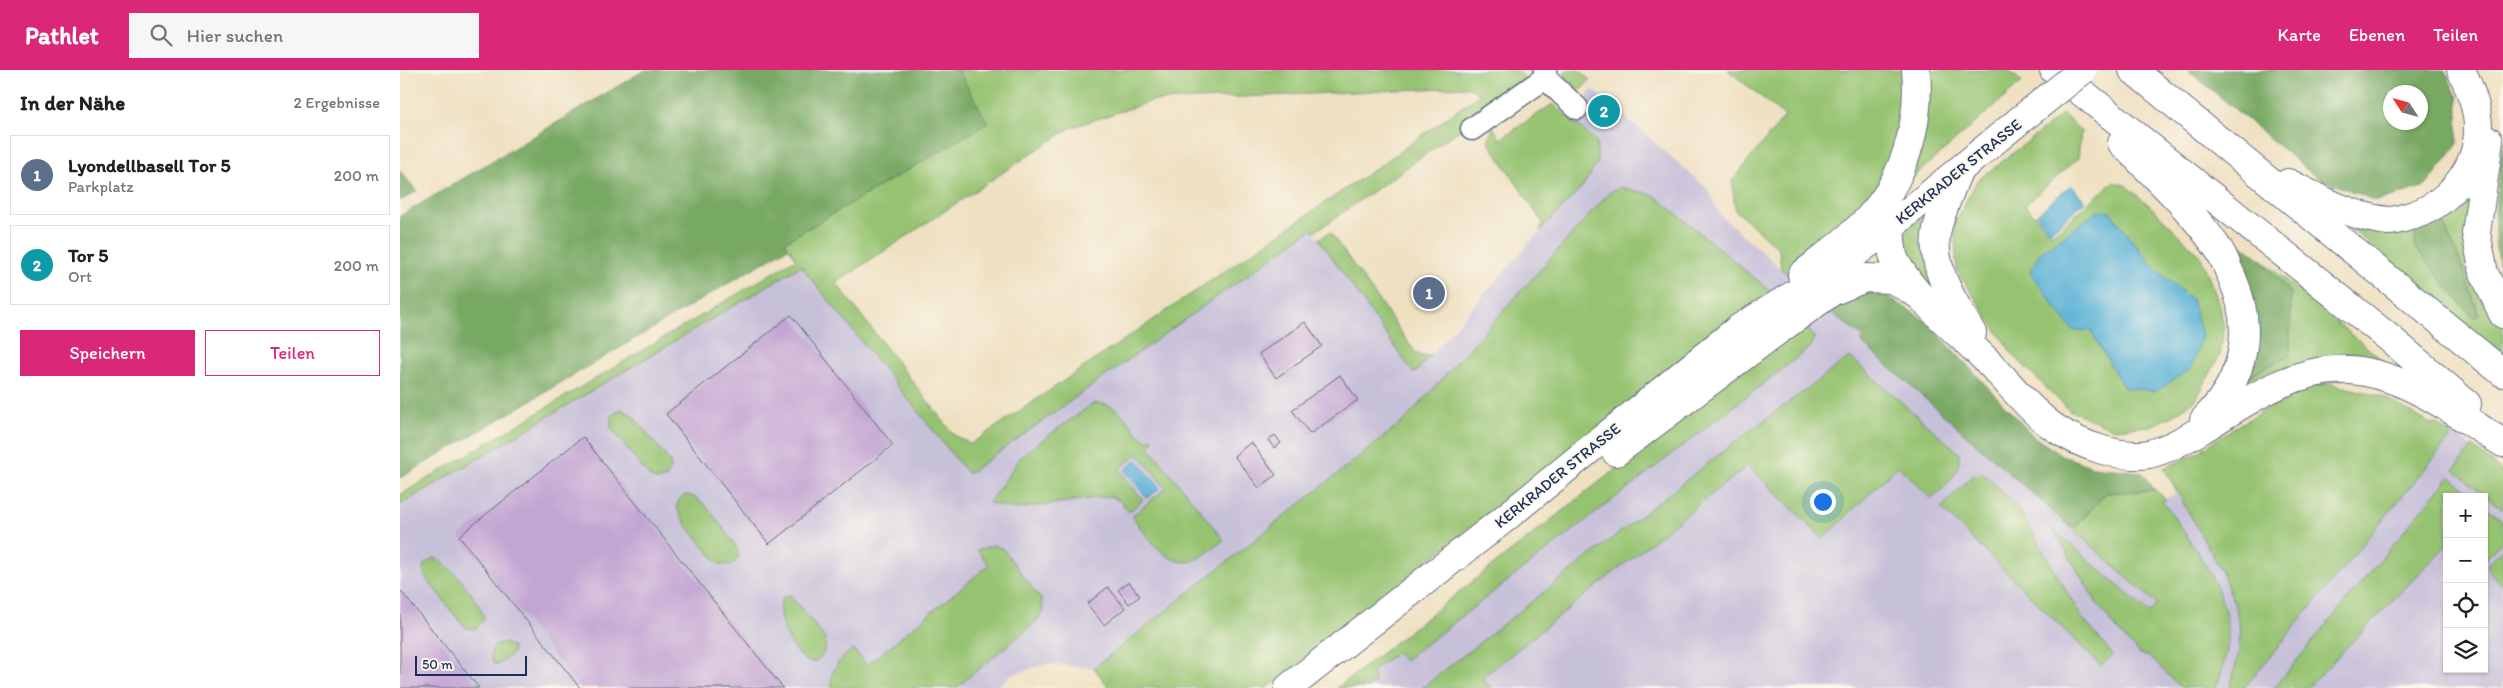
<!DOCTYPE html>
<html lang="de">
<meta charset="utf-8">
<style>
body{margin:0;font-family:Itim,sans-serif;background:#f6f6f6;color:#202124}
.controls{position:absolute;right:15px;bottom:15px;display:grid;overflow:hidden;border-radius:0px;box-shadow:0 1px 4px #0004}
.controls button{width:45px;height:45px;display:grid;place-items:center;padding:0;border:0;border-bottom:1px solid #e0e0e0;background:#fff;color:#202124;font:25px sans-serif}
.compass{position:absolute;left:1983px;top:15px;width:45px;height:45px;border-radius:50%;background:#fff;box-shadow:0 1px 4px #0004;rotate:306deg}
.scale{position:absolute;left:15px;bottom:12px;width:112px;box-sizing:border-box;padding-left:5px;border:2px solid #1b2f5e;border-top:0;font-size:14px;line-height:18px;white-space:nowrap;color:#1b2f5e;-webkit-text-stroke:4px #fbf7ec;paint-order:stroke}
.you{position:absolute;left:1422px;top:431px;width:18px;height:18px;margin:-12px;border:4px solid #fff;border-radius:50%;background:#1a73e8;box-shadow:0 0 0 8px #1a73e833}
.badge{display:grid;place-items:center;width:32px;height:32px;border-radius:50%;background:#db2777;color:#fff;font-size:16px;font-weight:700}
.pin{position:absolute;translate:-50% -50%;border:2px solid #fff;box-shadow:0 1px 5px #0006}
.list{margin:0;padding:0;list-style:none}
h2{display:flex;justify-content:space-between;align-items:center;height:65px;margin:0;padding:0 20px;font-size:21px}
h2 small{font-size:16px;font-weight:400;color:#757577}
.list li{display:grid;grid-template-columns:32px 1fr auto;gap:15px;align-items:center;box-sizing:border-box;height:80px;margin:0 10px 10px;padding:0 10px;border:1px solid #e0e0e0;border-radius:0px}
.list b{display:block;font-size:19px;white-space:nowrap}
.list p{margin:0;font-size:16px;white-space:nowrap;color:#757577}
.list em{font-size:16px;font-style:normal;color:#757577}
.actions{display:flex;gap:10px;padding:15px 20px}
.actions a{flex:1;padding:11px 0;border:1px solid #db2777;border-radius:0px;text-align:center;font-size:18px;color:#db2777}
.actions .main{background:#db2777;color:#fff}
.icon{flex:none;width:28px;height:28px;fill:none;stroke:currentColor;stroke-width:2;stroke-linecap:round;stroke-linejoin:round}
.map{position:relative;flex:none;width:2103px;height:618px;overflow:hidden}
header{display:flex;align-items:center;gap:30px;box-sizing:border-box;height:70px;padding:0 25px;background:#db2777;color:#fff}
header strong{font-size:24px}
nav{display:flex;gap:28px;margin-inline-start:auto;font-size:18px}
.search{width:350px;height:45px;background:#f6f6f6;display:flex;align-items:center;gap:12px;box-sizing:border-box;padding:0 18px;border-radius:0px;color:#757577;font-size:19px}
main{display:flex}
aside{flex:1;background:#fff}
.map>svg:first-child{display:block}
.industrial{fill:#c7c0d9;fill-rule:evenodd}
.green{fill:#96c371;stroke:#587968;fill-rule:evenodd}
.forest{fill:#78a963;stroke:#4a6c60;fill-rule:evenodd}
.water{fill:#58b1d6;stroke:#3a709a}
.building{fill:#c3a5d3}
.lines{fill:none;stroke-linecap:round;stroke-linejoin:round}
.minor-casing{stroke:#656d81;stroke-width:25}
.major-casing{stroke:#656d81;stroke-width:30}
.highway-casing{stroke:#656d81;stroke-width:30}
.minor{stroke:#fff;stroke-width:22}
.major{stroke:#fff;stroke-width:28}
.highway{stroke:#fff;stroke-width:28}
.major-bridge-casing{stroke:#656d81;stroke-width:30;stroke-linecap:butt}
.major-bridge{stroke:#fff;stroke-width:28}
.labels{text-anchor:middle;stroke-width:4;stroke-linejoin:round;paint-order:stroke}
.street-label{font-size:16px;fill:#1b2f5e;stroke:#fbf7ec}
</style>
<header>
<strong>Pathlet</strong>
<div class="search"><svg class="icon" aria-label="search" viewBox="0 0 24 24"><circle cx="10" cy="10" r="6"/><path d="M15 15l6 6"/></svg>Hier suchen</div>
<nav><a>Karte</a><a>Ebenen</a><a>Teilen</a></nav>
</header>
<main>
<aside>
<h2>In der Nähe<small>2 Ergebnisse</small></h2>
<ul class="list">
<li><span class="badge" style="background:#5c6f8a">1</span><div><b>Lyondellbasell Tor 5</b><p>Parkplatz</p></div><em>200 m</em></li>
<li><span class="badge" style="background:#0f9aa8">2</span><div><b>Tor 5</b><p>Ort</p></div><em>200 m</em></li>
</ul>
<div class="actions"><a class="main">Speichern</a><a>Teilen</a></div>
</aside>
<div class="map">
<svg width="2103" height="618" viewBox="0 0 2103 618">
<rect width="100%" height="100%" fill="#fbf7ec"/>
<filter id="ink" filterUnits="userSpaceOnUse"><feTurbulence type="fractalNoise" baseFrequency=".02" numOctaves="2"/><feDisplacementMap in="SourceGraphic" scale="10" xChannelSelector="R" yChannelSelector="G"/><feConvolveMatrix kernelMatrix="1 2 1 2 8 2 1 2 1" color-interpolation-filters="sRGB"/></filter>
<filter id="wash" filterUnits="userSpaceOnUse"><feTurbulence type="fractalNoise" baseFrequency=".0096" numOctaves="4" result="noise"/><feDisplacementMap in="SourceGraphic" scale="20" xChannelSelector="R" yChannelSelector="G"/><feGaussianBlur stdDeviation="1.12" result="paint"/><feColorMatrix in="noise" values="0 0 0 0 0 0 0 0 0 0 0 0 0 0 0 0 0 1.4 0 .05"/><feComposite in="paint" operator="in"/></filter>
<g filter="url(#wash)">
<rect width="100%" height="100%" fill="#efe0c1"/>
<!-- industrial -->
<path class="industrial" d="M1193 19 1308 119 1320 145 1429 241 1463 267 1461 272 1668 455 1755 420 1766 429 1779 421 2003 382 2038 354 2055 368 2057 365 2085 387 2103 417V618H967L976 611 970 602 996 583 1004 591 1412 276 1403 252 1370 221 1254 125 1209 123 1005 350 694 598 646 594 611 605 595 618H0V435L401 196 568 403 912 159 1014 304 1140 161 1183 116 1196 71 1170 47ZM2047 427H2084V599H2047Z"/>
<!-- green -->
<path class="green" d="M558 0H1107L1118 1 1124 7 1122 16 925 155 914 162 912 159 568 404 401 196 0 435V425L396 189 385 172 587 53ZM1068 17 1080 24 982 94 571 374 554 365 436 213 670 58 752 31Z
M1166 0H1179L1190 10 1179 22 1164 9Z
M1328 0H1509L1506 53 1481 115 1439 163 1388 205 1381 199 1379 179 1335 140 1332 111 1385 46Z
M1528 0H1608L1622 12 1510 110Z
M1153 34 1196 71 1198 92 1183 116 1140 161 1143 153 1088 71 1093 56 1100 69Z
M1663 44 1681 61 1678 88 1625 135 1652 165 1713 112 1725 115 1749 135 1800 185 1820 236 1824 260 1820 285 1796 330 1776 344 1751 356 1714 359 1669 340 1613 285 1557 201 1554 154 1577 111ZM1710 142 1753 197 1792 230 1724 318 1691 261Z
M2081 90 2073 143 2103 257V285L1942 151 2016 152 2015 177 2073 248 2079 244 2060 190 2037 140Z
M1220 117 1254 125 1370 221 867 618H709L694 598 1005 350 1209 123Z
M1527 141 1538 225 1512 205 1499 165Z
M930 162 1016 283 1022 286 1031 285 1014 304 919 169Z
M1858 187 2004 308 1983 299 1828 337 1891 223Z
M1403 252 1414 267 1412 276 1004 591 996 583 971 602 976 611 967 618H937Z
M1450 287 1558 382C1564 401 1545 416 1532 429L1498 396 1423 469 1348 395 1082 608 1092 618H1022L1331 375Z
M1930 314 1982 326 2031 354H2038L2052 366 1844 618H1830L1839 582 1840 560 1836 538 1822 502 1764 398 1797 383 1833 358 1907 317Z
M694 333C726 334 725 357 748 371L752 368 754 370 749 377 824 470C815 476 805 485 795 490 768 501 745 463 732 446L766 418 738 384 719 399 743 430 729 442 720 431 710 426 615 439 589 433 623 384Z
M221 339 232 345 270 392 271 400 265 409 255 410 249 406 211 358V346Z
M2073 377 2103 402V440L2054 400Z
M1583 403 1607 426 1622 444 1682 548 1713 585 1701 596 1541 438 1573 405Z
M2050 406 2074 427H2047V475L1907 618H1874Z
M1755 420 1766 429 1762 432 1768 438C1792 475 1826 517 1828 562 1829 581 1822 600 1816 618H1781L1751 588 1739 583 1720 563 1696 532 1653 459 1749 543 1757 534 1668 455 1676 457 1706 423Z
M285 425C303 423 324 461 335 475 340 484 340 487 332 495L320 494 316 491C308 480 276 447 277 435 278 430 281 428 285 425Z
M2084 435 2103 451V470L2084 491Z
M594 475 603 479 642 531 643 541 637 551 556 618H432C429 600 440 589 453 579L467 595 589 495 577 480Z
M2103 478V515L2089 502 2088 494Z
M34 488C48 490 84 535 84 550L75 559 67 558 61 553 26 508 23 500 24 494Z
M390 525 425 568C428 580 418 599 404 589 389 577 372 542 384 526Z
M105 573 113 577 112 584 99 594H94C88 583 92 573 105 573Z"/>
<!-- forest -->
<path class="forest" d="M245 0H558L588 53 385 172 388 178 0 408V146Z
M1788 0H2044L2058 28 2057 75 2026 116 1977 131 1917 108ZM1990 22H2020V52H1990Z
M2103 72V206C2087 170 2099 110 2103 72Z
M0 101 17 121 0 131Z
M2037 140 2060 190 2079 245 2073 248 2015 177 2016 152Z
M1831 166 1858 187 1891 223 1890 285 1841 310 1828 184Z
M1479 221 1526 251 1634 367 1663 386 1693 397 1741 402 1755 420 1706 423 1676 457 1668 455 1461 272 1463 267 1429 241C1445 231 1460 223 1479 221Z"/>
<!-- water -->
<path class="water" d="M1671 115 1685 131 1651 162 1636 145Z
M1698 141 1710 142 1753 197 1792 230 1802 265 1791 299 1756 321 1724 318 1691 261 1672 260 1630 202 1639 184Z
M737 390 760 418 747 428 725 400Z"/>
<g id="blocks">
<!-- building -->
<path class="building" d="M1200 33 1213 44 1209 49 1196 38Z
M391 245 493 375 369 474 266 344Z
M905 252 922 276 876 308 859 284Z
M940 305 958 330 910 364 892 340Z
M875 365 881 373 874 378 868 370Z
M183 367 383 618H180L59 466Z
M851 372 876 405 859 418 834 386Z
M729 512 740 526 729 534 718 520Z
M708 517 725 538 704 555 687 534Z
M0 520 79 618H0Z"/>
</g>
</g>
<g filter="url(#ink)">
<use href="#blocks" fill-opacity="0" stroke="#656d81" stroke-width="1"/>
<g class="lines">
<defs>
<path id="minor" d="M1145 8 1177 38
M1072 59 1145 8V0"/>
<path id="major" d="M1432 201 1490 157 1620 50"/>
<path id="highway" d="M1654 0 1988 267 2067 334
M1733 0 2103 303
M2089 71 2076 163 2084 203 2103 244
M1722 73C1756 107 1792 140 1819 180 1824 187 1827 197 1831 205 1855 259 1846 308 1804 350
M1558 101C1551 120 1542 139 1537 159 1529 196 1554 233 1572 263
M1888 113C1920 129 1952 147 1988 151 1994 151 2001 149 2007 147 2045 138 2079 99 2078 58 2078 38 2070 18 2061 0
M1490 157C1491 167 1491 182 1495 191 1515 228 1552 257 1582 286 1607 309 1627 339 1655 358 1681 375 1718 389 1749 384 1766 380 1786 369 1801 360 1846 332 1894 296 1950 300 2007 304 2056 344 2103 373
M1402 205C1423 188 1446 171 1466 151 1504 112 1521 54 1516 0
M1216 382 1369 267 1433 221 1465 208 1492 209 1517 224
M888 618 1099 453 1338 259 1432 201"/>
</defs>
<!-- minor casing -->
<use href="#minor" class="minor-casing"/>
<!-- major casing -->
<use href="#major" class="major-casing"/>
<!-- highway casing -->
<use href="#highway" class="highway-casing"/>
<!-- minor -->
<use href="#minor" class="minor"/>
<!-- major -->
<use href="#major" class="major"/>
<!-- highway -->
<use href="#highway" class="highway"/>
<defs>
<path id="major-bridge" d="M1620 50 1683 0"/>
</defs>
<!-- major-bridge casing -->
<use href="#major-bridge" class="major-bridge-casing"/>
<!-- major-bridge -->
<use href="#major-bridge" class="major-bridge"/>
</g>
</g>
<g class="labels">
<!-- street labels -->
<g class="street-label">
<text transform="translate(1558 101) rotate(-39)" y="6">KERKRADER STRASSE</text>
<text transform="translate(1157 405) rotate(-39)" y="6">KERKRADER STRASSE</text>
</g>
</g>
</svg>
<div class="controls">
<button>+</button>
<button>−</button>
<button><svg class="icon" aria-label="locate" viewBox="0 0 24 24"><circle cx="12" cy="12" r="6"/><path d="M12 2v4M12 18v4M2 12h4M18 12h4"/></svg></button>
<button><svg class="icon" aria-label="layers" viewBox="0 0 24 24"><path d="M12 4l9 5-9 5-9-5zM3 14l9 5 9-5"/></svg></button>
</div>
<svg class="compass" viewBox="-18 -18 36 36"><path d="M0-13l5 13h-10z" fill="#e53935"/><path d="M0 13l5-13h-10z" fill="#757577"/></svg>
<div class="scale">50 m</div>
<div class="you"></div>
<div class="pin badge" style="left:1029px;top:223px;background:#5c6f8a">1</div>
<div class="pin badge" style="left:1204px;top:41px;background:#0f9aa8">2</div>
</div>
</main>
